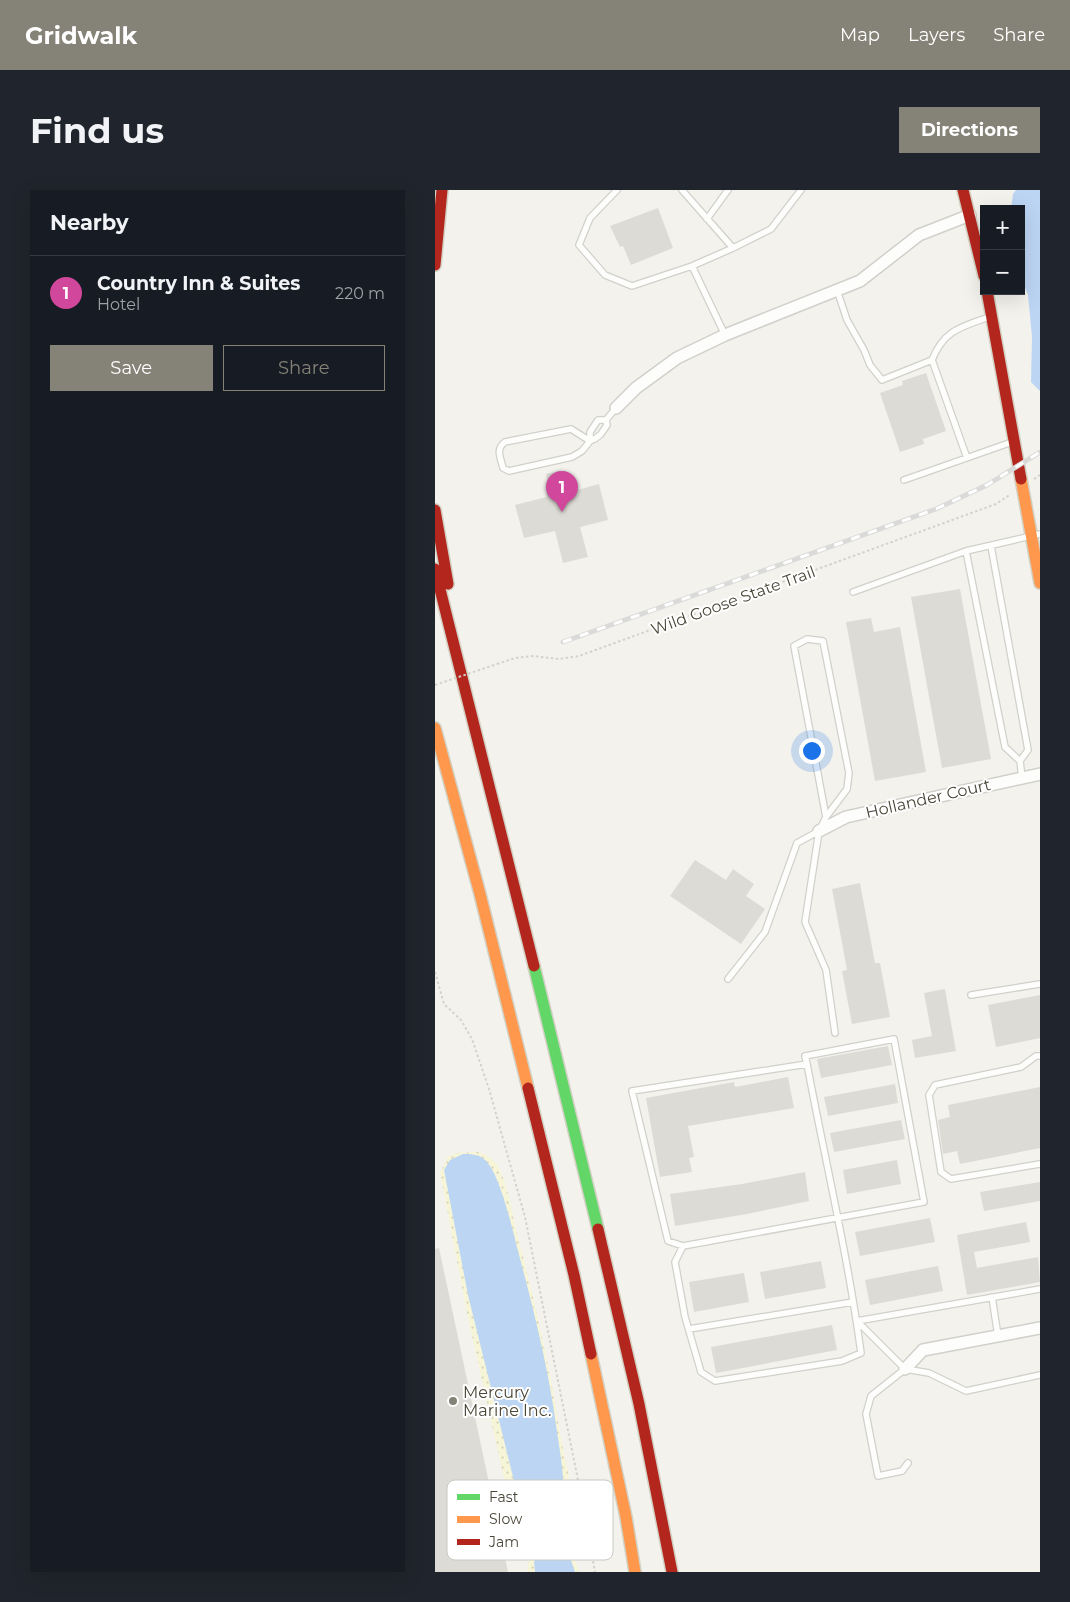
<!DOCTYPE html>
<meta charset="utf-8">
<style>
body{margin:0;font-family:Montserrat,sans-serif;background:#20242c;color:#f1f3f6}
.controls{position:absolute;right:15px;top:15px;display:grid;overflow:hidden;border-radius:0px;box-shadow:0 5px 20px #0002}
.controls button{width:45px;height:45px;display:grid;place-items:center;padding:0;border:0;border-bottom:1px solid #363941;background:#171b24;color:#f1f3f6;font:25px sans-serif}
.you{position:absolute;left:376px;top:560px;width:18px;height:18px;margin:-12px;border:4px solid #fff;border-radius:50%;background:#1a73e8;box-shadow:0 0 0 8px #1a73e833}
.badge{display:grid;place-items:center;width:32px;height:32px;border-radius:50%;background:#858277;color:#fff;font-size:16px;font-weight:700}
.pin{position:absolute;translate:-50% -41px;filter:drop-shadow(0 1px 2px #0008)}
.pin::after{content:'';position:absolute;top:26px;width:18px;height:15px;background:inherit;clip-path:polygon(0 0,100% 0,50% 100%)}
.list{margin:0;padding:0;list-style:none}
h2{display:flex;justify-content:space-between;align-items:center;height:65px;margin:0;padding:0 20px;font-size:21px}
h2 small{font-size:16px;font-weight:400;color:#9ea1a6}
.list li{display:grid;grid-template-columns:32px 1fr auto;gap:15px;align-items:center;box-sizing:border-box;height:75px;padding:0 20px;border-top:1px solid #363941}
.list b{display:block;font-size:19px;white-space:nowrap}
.list p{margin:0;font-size:16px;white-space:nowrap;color:#9ea1a6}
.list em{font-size:16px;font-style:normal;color:#9ea1a6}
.actions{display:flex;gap:10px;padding:15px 20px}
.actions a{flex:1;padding:11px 0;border:1px solid #858277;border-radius:0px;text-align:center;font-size:18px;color:#858277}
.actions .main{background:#858277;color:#fff}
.map{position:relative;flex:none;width:605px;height:1382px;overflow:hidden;border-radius:0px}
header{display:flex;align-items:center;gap:30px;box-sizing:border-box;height:70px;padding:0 25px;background:#858277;color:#fff}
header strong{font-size:24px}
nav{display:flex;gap:28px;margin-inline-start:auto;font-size:18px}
.intro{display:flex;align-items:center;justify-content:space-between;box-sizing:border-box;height:120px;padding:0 30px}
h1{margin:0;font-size:35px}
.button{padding:12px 22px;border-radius:0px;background:#858277;color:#fff;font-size:18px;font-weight:700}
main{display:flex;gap:30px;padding:0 30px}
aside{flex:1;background:#171b24;border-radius:0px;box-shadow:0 5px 20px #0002}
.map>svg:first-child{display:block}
.sand{fill:url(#sand-dots)}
.water{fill:#bcd5f3}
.building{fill:#dddbd5}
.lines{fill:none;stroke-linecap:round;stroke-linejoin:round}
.lane-casing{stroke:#d1d0ca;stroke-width:8}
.street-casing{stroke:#d1d0ca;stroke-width:14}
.fast-casing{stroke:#d3d1c4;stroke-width:14}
.slow-casing{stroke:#d3d1c4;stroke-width:14}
.jam-casing{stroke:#d3d1c4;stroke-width:14}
.path{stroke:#d3d2cb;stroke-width:2;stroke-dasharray:2.5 2.5;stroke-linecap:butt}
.lane{stroke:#fdfdfc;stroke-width:5.5}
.street{stroke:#fdfdfc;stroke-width:11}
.fast{stroke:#63d668;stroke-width:11}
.slow{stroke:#ff974d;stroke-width:11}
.jam{stroke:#b3261e;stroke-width:11}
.rail-casing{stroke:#dadad9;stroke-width:5}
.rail{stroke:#fff;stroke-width:3;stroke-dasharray:9;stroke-linecap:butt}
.path-bridge{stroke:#d3d2cb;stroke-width:2;stroke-dasharray:2.5 2.5;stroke-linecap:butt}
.poi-dot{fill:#858277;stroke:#fff;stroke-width:2}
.labels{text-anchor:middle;stroke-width:4;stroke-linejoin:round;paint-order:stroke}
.street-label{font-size:16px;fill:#4a4637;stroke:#fff}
.poi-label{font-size:16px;fill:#4a4637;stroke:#fff;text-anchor:start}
.key{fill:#fff;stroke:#c9c8c3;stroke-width:1}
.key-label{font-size:14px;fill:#4a4637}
</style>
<header>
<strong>Gridwalk</strong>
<nav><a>Map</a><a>Layers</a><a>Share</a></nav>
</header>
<div class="intro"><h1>Find us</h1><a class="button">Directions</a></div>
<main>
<aside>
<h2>Nearby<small></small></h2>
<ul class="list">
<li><span class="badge" style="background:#d1479c">1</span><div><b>Country Inn &amp; Suites</b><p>Hotel</p></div><em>220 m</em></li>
</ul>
<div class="actions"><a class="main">Save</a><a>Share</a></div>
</aside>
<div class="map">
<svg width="605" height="1382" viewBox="0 0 605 1382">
<defs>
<pattern id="sand-dots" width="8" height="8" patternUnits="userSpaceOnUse" patternTransform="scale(1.25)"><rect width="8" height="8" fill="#f7f5d7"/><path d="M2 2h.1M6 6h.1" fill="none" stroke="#d5d3b9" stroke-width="1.8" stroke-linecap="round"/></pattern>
</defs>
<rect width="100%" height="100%" fill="#f3f2ed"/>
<!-- sand -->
<path class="sand" d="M44 962C52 965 60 970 64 978 75 1001 77 1027 84 1051 101 1117 116 1182 126 1249 128 1263 134 1279 134 1293 134 1302 132 1315 127 1323 118 1334 97 1338 86 1328 79 1323 76 1314 73 1306L33 1128 5 983 13 967 22 963Z
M119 1351H128L136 1358 144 1382H93C90 1366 107 1356 119 1351Z"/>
<!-- water -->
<path class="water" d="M581 0H605V201L596 192 597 147 593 105 586 87V19H576L578 4Z
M28 964C35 964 43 964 49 969 64 980 78 1041 83 1061 99 1121 114 1180 122 1242 125 1261 129 1284 128 1303 127 1315 118 1323 107 1328 88 1320 88 1314 80 1295L33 1105 9 980 15 970Z
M118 1356 130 1358 134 1364 140 1382H100L99 1372 105 1362Z"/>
<!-- building -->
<path class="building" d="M223 18 238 58 196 75 188 56 185 57 175 36Z
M491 183 511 241 488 249 489 254 465 262 445 203 468 195 467 191Z
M124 281 128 298 132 297 135 302 164 294 173 330 145 337 153 367 128 373 120 341 89 348 80 315 112 307 111 304 115 301 111 284Z
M525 399 556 569 507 578 476 407Z
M436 428 439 442 465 437 491 582 440 591 411 432Z
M260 670 291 690 298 679 319 694 311 706 330 719 306 754 235 706Z
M425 693 440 773H445L455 827 417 834 407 781 412 780 397 699Z
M510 799 521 861 480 868 477 850 497 846 489 803Z
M605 805V848L561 857 553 815Z
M453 856 457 875 386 888 382 869Z
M353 887 359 918 253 936 259 967 254 968 257 982 225 987 211 908 299 892 300 897Z
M460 894 463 913 393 926 389 907Z
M605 897V958L525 974 522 961 508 964 503 930 515 927 513 915Z
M466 930 470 949 399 962 395 943Z
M462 970 466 994 412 1004 408 980Z
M370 982 374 1011 312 1024 240 1036 235 1004 307 994Z
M605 992V1011L549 1021 545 1002Z
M495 1028 500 1052 425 1066 420 1042Z
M591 1032 595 1052 539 1062 542 1078 603 1067 605 1092 532 1105 522 1045Z
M4 1058 73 1382H0V1059Z
M386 1071 391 1098 330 1109 325 1082Z
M503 1076 508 1101 435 1115 430 1090Z
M309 1083 314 1112 259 1122 254 1092Z
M397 1135 402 1160 281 1183 276 1157Z"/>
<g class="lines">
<defs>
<path id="lane" d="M182 0 155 28 144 55 170 85 197 96 257 76 290 145
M247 0 298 58
M272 29 293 0
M257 76 298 58 336 39 366 0
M402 100 412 130 429 160 435 175 447 190 497 170C509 140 526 137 554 127
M497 170 532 268
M171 230 172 235C167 243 164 248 155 251V242L163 230H171L181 218
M136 239 155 251 147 261 137 267 74 281 68 278C66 269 60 259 70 252Z
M469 290 577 252
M556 356 593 560 585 571 587 588
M531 361 570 557 585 571
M418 402 531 361 605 344
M391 627 359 456 372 449 388 451 414 583 412 599 391 627 384 641 370 732 391 780 400 843
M293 789 330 742 362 653 384 641
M536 805 605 794
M605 866H601L586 877 500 895 494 905 506 982 516 989 605 974
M248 1056 240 1072 250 1127 266 1182 280 1191 407 1171 426 1163C413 1066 390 970 372 874L370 866 459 849 489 1012 248 1056 233 1051 197 901 372 874
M605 1099 422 1131 470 1179 494 1183 531 1201 605 1185
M557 1107 563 1146
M254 1139 418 1112
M470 1179 436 1206 431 1224 443 1286 467 1281 473 1273"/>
<path id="street" d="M181 218 201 198 242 168 290 145 425 91 484 45 535 25
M384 641 411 627 605 584
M470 1179 488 1160 605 1138"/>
<path id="fast" d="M99 776 163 1039"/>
<path id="slow" d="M586 289 605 393
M0 538 45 704 93 898
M156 1164 191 1327 200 1382"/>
<path id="jam" d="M528 0 549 86
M0 75 7 0
M552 101 586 289
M0 320 13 394
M0 379 99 776
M93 898 139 1085 156 1164
M163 1039 204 1214 237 1382"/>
</defs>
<!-- lane casing -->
<use href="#lane" class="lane-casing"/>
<!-- street casing -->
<use href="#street" class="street-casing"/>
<!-- fast casing -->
<use href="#fast" class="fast-casing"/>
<!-- slow casing -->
<use href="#slow" class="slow-casing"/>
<!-- jam casing -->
<use href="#jam" class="jam-casing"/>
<!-- path -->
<path class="path" d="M599 289 605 285
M62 474 80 468 98 466 124 469 144 466 561 314 576 304
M0 782 9 814 26 830 37 849 54 899 90 1027 147 1310 160 1382"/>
<!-- lane -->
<use href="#lane" class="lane"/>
<!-- street -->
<use href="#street" class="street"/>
<!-- fast -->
<use href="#fast" class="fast"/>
<!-- slow -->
<use href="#slow" class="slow"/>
<!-- jam -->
<use href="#jam" class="jam"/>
<defs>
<path id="rail" d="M128 452 501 319 552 295 605 262"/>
</defs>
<!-- rail casing -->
<use href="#rail" class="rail-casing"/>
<!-- rail -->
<use href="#rail" class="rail"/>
<!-- path-bridge -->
<path class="path-bridge" d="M0 495 62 474"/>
</g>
<!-- markers -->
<circle class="poi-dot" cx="18" cy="1211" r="5"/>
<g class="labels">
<!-- street labels -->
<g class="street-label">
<text transform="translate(298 410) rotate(-20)" y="6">Wild Goose State Trail</text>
<text transform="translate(493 608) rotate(-13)" y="6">Hollander Court</text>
</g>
<!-- poi labels -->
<g class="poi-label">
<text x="28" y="1208">Mercury<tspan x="28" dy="18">Marine Inc.</tspan></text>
</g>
</g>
<!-- legend -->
<rect x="12" y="1290" width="166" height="80" rx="8" class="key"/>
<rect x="22" y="1304" width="23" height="6" fill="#63d668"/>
<rect x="22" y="1326" width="23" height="7" fill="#ff974d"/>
<rect x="22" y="1349" width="23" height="6" fill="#b3261e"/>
<g class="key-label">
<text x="54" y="1312">Fast</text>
<text x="54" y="1334">Slow</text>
<text x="54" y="1357">Jam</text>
</g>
</svg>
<div class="controls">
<button>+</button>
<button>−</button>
</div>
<div class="you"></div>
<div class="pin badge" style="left:127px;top:322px;background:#d1479c">1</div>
</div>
</main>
